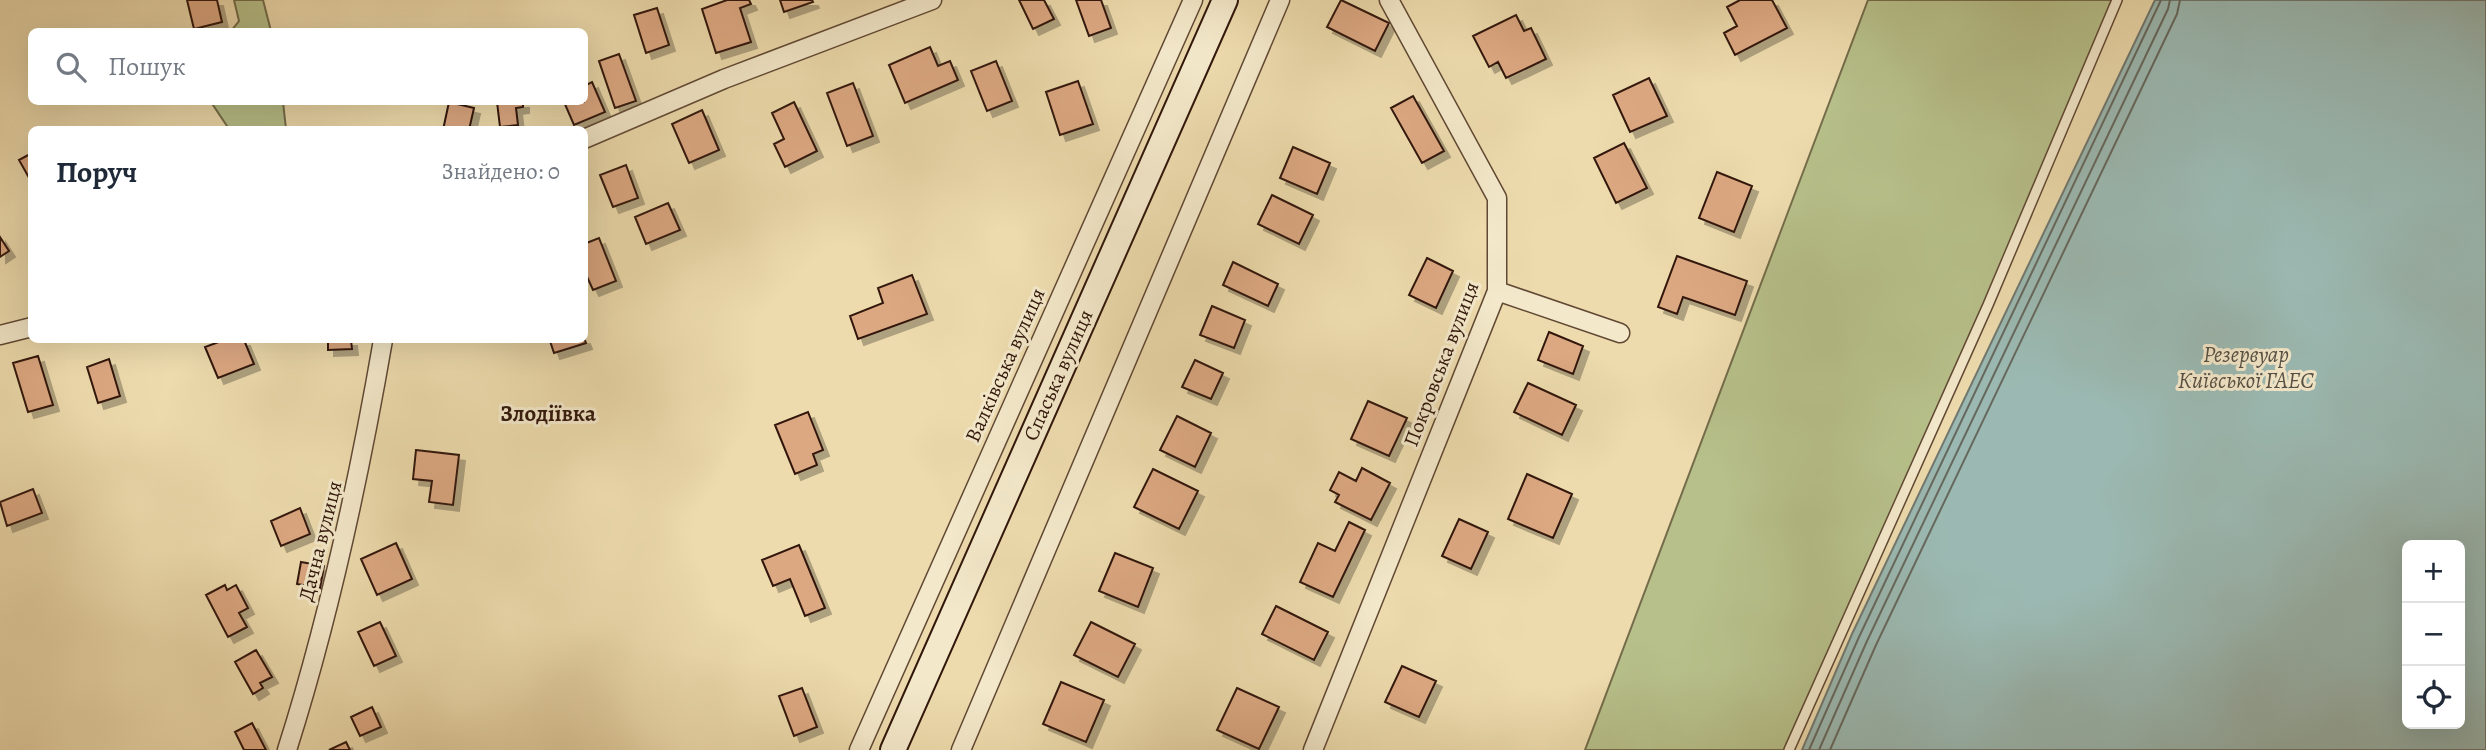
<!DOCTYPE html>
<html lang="uk">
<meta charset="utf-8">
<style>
body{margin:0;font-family:Alegreya,serif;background:#f6f6f7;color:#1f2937}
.controls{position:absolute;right:21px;bottom:21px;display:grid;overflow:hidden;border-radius:10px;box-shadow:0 7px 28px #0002}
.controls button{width:63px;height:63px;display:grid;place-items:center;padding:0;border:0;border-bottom:2px solid #e0e1e3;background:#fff;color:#1f2937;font:35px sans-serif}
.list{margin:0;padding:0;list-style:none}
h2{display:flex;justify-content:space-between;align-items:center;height:91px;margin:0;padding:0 28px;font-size:30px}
h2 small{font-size:23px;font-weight:400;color:#747a83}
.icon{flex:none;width:38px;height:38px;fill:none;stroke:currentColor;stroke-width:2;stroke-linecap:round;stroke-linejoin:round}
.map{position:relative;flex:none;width:2486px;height:750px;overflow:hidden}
.search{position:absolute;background:#fff;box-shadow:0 7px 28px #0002;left:28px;top:28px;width:560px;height:77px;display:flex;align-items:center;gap:18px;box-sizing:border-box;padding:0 24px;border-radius:10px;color:#747a83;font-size:26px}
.panel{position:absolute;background:#fff;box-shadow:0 7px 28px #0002;left:28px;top:126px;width:560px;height:217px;border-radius:10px}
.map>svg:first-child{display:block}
.green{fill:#b7c08a;stroke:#746c4a;stroke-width:2}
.water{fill:#9bb9b2;stroke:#71786f;stroke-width:2;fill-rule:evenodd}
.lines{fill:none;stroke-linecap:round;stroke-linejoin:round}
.shore{stroke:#66685e;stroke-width:2}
.building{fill:#dca882;stroke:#31170b;stroke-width:2;filter:url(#shadow)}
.lane-casing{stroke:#604834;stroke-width:12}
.street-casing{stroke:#604834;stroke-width:21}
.secondary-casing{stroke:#31170b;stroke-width:28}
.lane{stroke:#f3e8ca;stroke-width:9}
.street{stroke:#f3e8ca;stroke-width:18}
.secondary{stroke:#f3e8ca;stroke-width:24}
.labels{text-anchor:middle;stroke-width:6;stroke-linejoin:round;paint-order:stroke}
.street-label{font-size:21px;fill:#31170b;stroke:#f3e8ca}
.water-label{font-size:23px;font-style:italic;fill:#565045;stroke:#f3e8ca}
.neighbourhood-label{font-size:23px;font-weight:bold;fill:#31170b;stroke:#f3e8ca}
</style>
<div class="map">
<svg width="2486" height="750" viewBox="0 0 2486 750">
<defs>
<filter id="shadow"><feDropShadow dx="6" dy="6" stdDeviation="0" flood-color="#0004"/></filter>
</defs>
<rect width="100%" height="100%" fill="#eddbad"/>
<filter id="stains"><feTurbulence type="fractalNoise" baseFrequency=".00286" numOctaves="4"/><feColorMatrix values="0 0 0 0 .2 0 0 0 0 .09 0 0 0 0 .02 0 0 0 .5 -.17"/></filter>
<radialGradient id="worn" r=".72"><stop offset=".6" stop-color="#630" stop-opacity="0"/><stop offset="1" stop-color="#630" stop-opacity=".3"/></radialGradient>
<!-- green -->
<path class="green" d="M234 0H263L271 31H231L239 21Z
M1868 0H2117L1789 750H1585Z
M211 102H283L286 129H229Z"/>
<!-- water -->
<path class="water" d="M2155 0H2486V750H1802L1852 634ZM2407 545H2460V724H2407Z"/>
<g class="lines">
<!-- shore -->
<path class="shore" d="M1809 750 1859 637 2161 0
M1819 750 1867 641 2168 9 2170 0
M1830 750 1876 645 2177 14 2180 0"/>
</g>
<!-- building -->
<path class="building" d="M187 0H217L222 22 194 29Z
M727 0H749L751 4 740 8 751 42 716 53 702 9Z
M780 0H812L813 2 784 12Z
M1019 0H1044L1054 19 1033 29Z
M1076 0H1101L1111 28 1089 36Z
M1341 0 1389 23 1375 51 1327 27Z
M1740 0H1772L1787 28 1735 55 1724 33 1737 26 1727 7Z
M657 8 669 45 646 53 634 15Z
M1516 15 1524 31 1531 28 1546 59 1506 78 1498 62 1489 67 1473 36Z
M930 47 938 66 950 61 958 80 905 103 889 65Z
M619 54 636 101 615 108 599 61Z
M996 61 1012 101 987 111 971 71Z
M1649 78 1667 116 1630 132 1613 95Z
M1078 81 1093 124 1060 135 1046 92Z
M592 82 605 112 574 125 564 102H584V86Z
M853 83 873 136 847 146 827 93Z
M1413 96 1444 151 1422 163 1391 108Z
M449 102 474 108 469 130H443Z
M497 102H523V107L516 108 518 125 500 127Z
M794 102 817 151 785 167 774 144 784 139 772 113Z
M702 110 719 150 689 163 672 124Z
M1624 143 1647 188 1616 203 1594 158Z
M1293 147 1330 163 1317 194 1280 178Z
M32 153V183L19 160Z
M626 165 638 198 613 207 600 175Z
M1717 172 1752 186 1734 232 1699 218Z
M1272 195 1313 215 1299 244 1258 224Z
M668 203 680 230 646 244 635 217Z
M0 237 9 251 0 257Z
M599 238 616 281 593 290 584 270V244Z
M1677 256 1747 281 1735 315 1683 297 1677 314 1658 307Z
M1427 258 1453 271 1436 308 1409 295Z
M1233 262 1278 284 1268 306 1223 285Z
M912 275 927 314 858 339 850 316 883 303 878 288Z
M1212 306 1245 320 1234 348 1200 335Z
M1549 332 1583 346 1573 374 1538 360Z
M584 338 586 343 554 353 550 341Z
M224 340H244L254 364 218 378 205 347Z
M328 340H351L352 349 328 350Z
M38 356 53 405 28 412 13 363Z
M109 359 120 396 98 403 87 367Z
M1195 360 1223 373 1211 399 1182 387Z
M1528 383 1576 405 1562 435 1514 412Z
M1368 401 1407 418 1389 456 1351 439Z
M808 412 823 450 813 454 817 465 795 474 775 425Z
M1177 416 1211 433 1195 467 1160 450Z
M416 450 459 455 453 505 429 502 432 481 413 479Z
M1362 468 1390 483 1371 520 1335 502 1339 495 1330 490 1339 472 1356 481Z
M1153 469 1198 491 1179 529 1134 507Z
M1527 474 1572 494 1553 538 1508 519Z
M33 489 42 513 7 526 0 502Z
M300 508 310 534 281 546 271 521Z
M1459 519 1488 532 1471 569 1442 556Z
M1349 522 1365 530 1333 597 1300 582 1318 543 1335 551Z
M396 543 412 579 377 595 361 559Z
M799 545 825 608 805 616 790 579 773 586 762 560Z
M1115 553 1153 568 1138 607 1099 591Z
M301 562 324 566 320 588 297 584Z
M225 585 227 590 236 585 248 608 239 613 247 627 228 637 206 595Z
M1276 606 1328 632 1314 660 1262 634Z
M380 622 396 656 374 666 358 632Z
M1091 622 1135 644 1118 677 1074 655Z
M256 650 272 677 260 683 263 688 253 694 235 662Z
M1402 666 1436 681 1419 717 1385 702Z
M1061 682 1104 700 1086 742 1043 724Z
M802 688 817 727 794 736 779 696Z
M1237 688 1279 707 1259 749 1217 730Z
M372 707 381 727 360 736 351 717Z
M252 723 266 750H244L235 732Z
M346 742 350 750H329Z"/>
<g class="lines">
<defs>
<path id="lane" d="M1789 750 1988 305 2117 0"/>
<path id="street" d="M584 139 724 79 932 0
M1497 291 1620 333
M0 335 32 327
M287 750C330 615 359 479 383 340
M859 750 1193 0
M961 750 1280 0
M1313 750 1497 291V198L1389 0"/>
<path id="secondary" d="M893 750 1225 0"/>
</defs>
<!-- lane casing -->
<use href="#lane" class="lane-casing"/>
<!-- street casing -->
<use href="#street" class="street-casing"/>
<!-- secondary casing -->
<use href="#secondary" class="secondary-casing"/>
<!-- lane -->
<use href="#lane" class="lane"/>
<!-- street -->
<use href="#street" class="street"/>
<!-- secondary -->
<use href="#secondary" class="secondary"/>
</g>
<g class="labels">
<!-- street labels -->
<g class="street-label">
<text transform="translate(1441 364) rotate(-69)" y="7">Покровська вулиця</text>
<text transform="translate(1005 365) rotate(-66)" y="7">Валківська вулиця</text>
<text transform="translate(1058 375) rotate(-66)" y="7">Спаська вулиця</text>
<text transform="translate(320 541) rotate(-76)" y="7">Дачна вулиця</text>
</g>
<!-- water labels -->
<g class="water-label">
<text x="2246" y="362">Резервуар<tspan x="2246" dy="26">Київської ГАЕС</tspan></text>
</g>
<!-- neighbourhood labels -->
<g class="neighbourhood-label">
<text x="548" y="421">Злодіївка</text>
</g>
</g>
<rect width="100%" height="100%" filter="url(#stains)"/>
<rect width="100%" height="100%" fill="url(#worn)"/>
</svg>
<div class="controls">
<button>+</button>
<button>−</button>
<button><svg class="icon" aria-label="locate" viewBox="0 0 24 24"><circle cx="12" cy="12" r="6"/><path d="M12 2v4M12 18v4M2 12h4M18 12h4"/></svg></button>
</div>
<div class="search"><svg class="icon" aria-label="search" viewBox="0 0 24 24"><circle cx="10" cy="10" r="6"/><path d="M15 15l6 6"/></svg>Пошук</div>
<section class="panel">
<h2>Поруч<small>Знайдено: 0</small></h2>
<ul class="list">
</ul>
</section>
</div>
